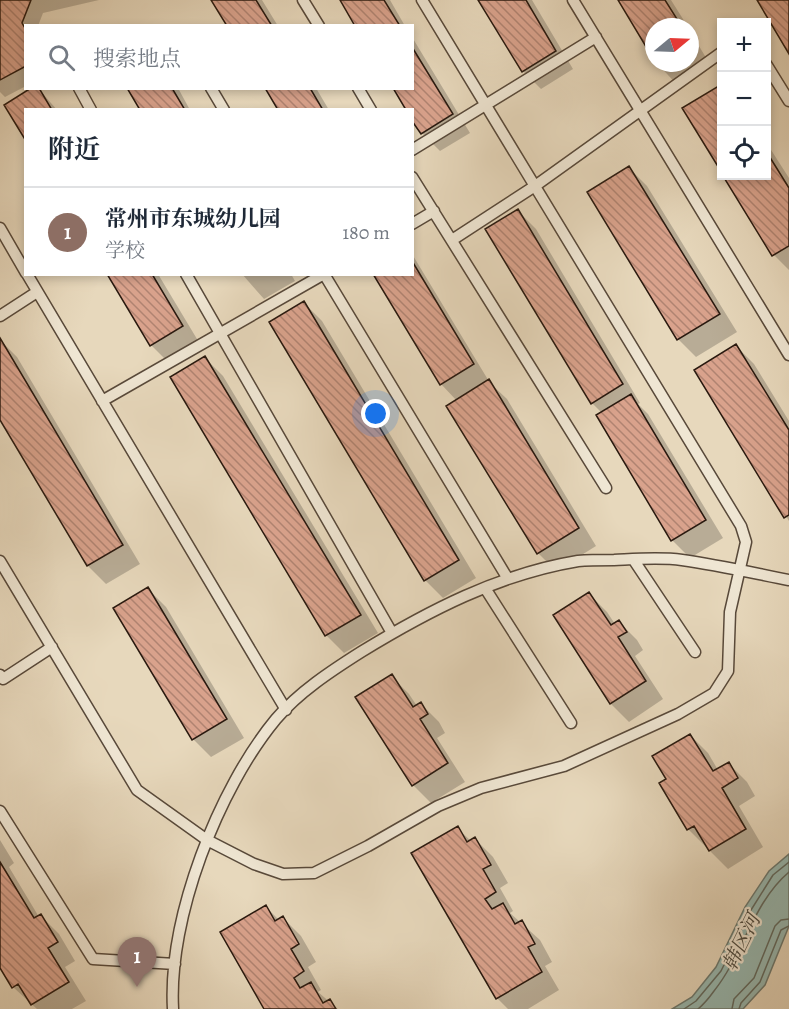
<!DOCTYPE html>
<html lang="zh">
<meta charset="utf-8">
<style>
body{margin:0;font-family:Alegreya,"Noto Serif SC",serif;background:#f2f2f3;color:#1f2937}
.controls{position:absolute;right:18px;top:18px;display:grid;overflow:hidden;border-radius:0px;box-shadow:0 3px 9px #0003}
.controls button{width:54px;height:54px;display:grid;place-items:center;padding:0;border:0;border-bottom:2px solid #e0e1e3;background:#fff;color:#1f2937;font:30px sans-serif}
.compass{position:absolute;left:645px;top:18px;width:54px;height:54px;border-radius:50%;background:#fff;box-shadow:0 3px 9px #0003;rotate:71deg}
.you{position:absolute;left:376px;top:414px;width:21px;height:21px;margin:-15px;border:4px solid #fff;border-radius:50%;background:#1a73e8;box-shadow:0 0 0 9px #1a73e833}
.badge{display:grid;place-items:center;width:39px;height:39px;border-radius:50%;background:#0f766e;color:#fff;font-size:20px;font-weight:700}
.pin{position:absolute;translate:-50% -50px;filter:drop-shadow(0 2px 3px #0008)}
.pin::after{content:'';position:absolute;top:32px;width:21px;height:18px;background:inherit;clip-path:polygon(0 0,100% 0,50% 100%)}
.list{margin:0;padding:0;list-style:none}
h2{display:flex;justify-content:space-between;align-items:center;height:78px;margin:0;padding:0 24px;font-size:26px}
h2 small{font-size:20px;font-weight:400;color:#747a83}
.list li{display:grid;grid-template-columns:39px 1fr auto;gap:18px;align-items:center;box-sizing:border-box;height:90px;padding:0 24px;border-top:2px solid #e0e1e3}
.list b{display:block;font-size:22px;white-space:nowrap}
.list p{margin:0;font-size:20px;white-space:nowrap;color:#747a83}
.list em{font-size:20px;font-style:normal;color:#747a83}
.icon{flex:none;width:33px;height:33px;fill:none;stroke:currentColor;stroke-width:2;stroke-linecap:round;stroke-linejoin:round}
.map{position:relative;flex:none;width:789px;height:1009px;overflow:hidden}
.search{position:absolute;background:#fff;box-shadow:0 3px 9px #0003;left:24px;top:24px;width:390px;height:66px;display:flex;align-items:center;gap:15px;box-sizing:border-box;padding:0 21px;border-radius:0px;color:#747a83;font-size:22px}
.panel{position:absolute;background:#fff;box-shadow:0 3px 9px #0003;left:24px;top:108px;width:390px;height:168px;border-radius:0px}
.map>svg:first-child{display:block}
.water{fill:#97b9b2;stroke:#6b7971;stroke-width:1.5}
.shadow{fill:#0003}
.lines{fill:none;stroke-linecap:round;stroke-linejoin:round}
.shore{stroke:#606960;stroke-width:1.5}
.building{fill:url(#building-back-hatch);stroke:#29190f;stroke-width:1.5}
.service-casing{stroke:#58493a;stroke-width:13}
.service{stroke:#efe6d3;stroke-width:10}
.labels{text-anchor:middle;stroke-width:4.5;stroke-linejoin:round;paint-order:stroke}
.water-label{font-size:20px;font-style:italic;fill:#4a4940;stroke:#efe6d3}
</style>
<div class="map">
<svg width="789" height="1009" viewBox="0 0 789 1009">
<defs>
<pattern id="building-back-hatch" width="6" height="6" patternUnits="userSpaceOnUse" patternTransform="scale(1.5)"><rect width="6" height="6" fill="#d9a28c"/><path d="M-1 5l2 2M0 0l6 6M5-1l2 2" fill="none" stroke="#b08371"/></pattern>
</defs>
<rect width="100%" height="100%" fill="#e7d8bc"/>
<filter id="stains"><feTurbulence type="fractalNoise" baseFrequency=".00333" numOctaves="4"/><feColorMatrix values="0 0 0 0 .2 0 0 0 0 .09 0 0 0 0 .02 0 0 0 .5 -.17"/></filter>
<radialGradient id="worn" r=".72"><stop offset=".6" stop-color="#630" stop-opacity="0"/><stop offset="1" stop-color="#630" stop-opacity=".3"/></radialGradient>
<!-- water -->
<path class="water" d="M789 854V926L765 985 743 1009H672L692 997 716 967 745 907 769 871Z"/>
<!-- shadow -->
<path class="shadow" d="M0 0H99L43 13 38 26H26V86L5 97 0 92Z
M213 0H262L278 26H229Z
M342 0H390L405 26H357Z
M480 0H532L573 69 541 89 523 71Z
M620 0H671L688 27H654V57Z
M690 31 711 66 678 86 657 63H690Z
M412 37 470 133 440 151 422 133 412 88Z
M38 88 57 110H26L6 105Z
M128 88H178L190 110H141Z
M267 88H316L329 110H280Z
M766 142 789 178V270L774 255 725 176H766Z
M629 168 647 186 737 332 696 357 678 339 589 193Z
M518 211 536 229 640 403 638 404 648 414 723 538 690 558 672 540 602 413 592 403Z
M412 254 490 383 507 399 596 546 556 571 538 553 457 401 441 384 412 274Z
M109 274H158L200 344 169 363 151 345Z
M242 274H291L295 281 264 299Z
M304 303 322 321 476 578 443 598 425 580Z
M0 340 17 357 140 564 106 584 88 566 0 417Z
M736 346 754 364 789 421V521L696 370Z
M205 358 223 376 378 633 344 653 326 635Z
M148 589 166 607 244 738 211 757 193 739 115 608Z
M589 594 607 612 615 624 619 622 637 640 643 650 635 656 663 699 629 722 611 704 555 616Z
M391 676 409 694 417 706 421 704 439 722 445 733 437 738 465 782 431 803 413 785 357 698Z
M690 735 708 753 718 770 729 764 747 782 755 796 739 806 763 847 728 869 688 829 661 784 668 780Z
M457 828 471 841 475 839 493 857 508 883 500 888 513 911 510 913 540 940 552 962 545 966 559 990 528 1009H508L497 998Z
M0 840 14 863 9 867 39 917 41 916 59 934 75 961 65 967 86 1001 72 1009H37L13 987 0 965Z
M266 907 279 920 283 918 301 936 316 962 308 967 321 990 318 992 338 1009H266Z"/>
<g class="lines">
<!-- shore -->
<path class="shore" d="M684 1009 696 1001 721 971 751 910 773 875 789 862
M698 1009C704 1004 709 998 714 991 743 955 753 902 789 872
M732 1009 734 999 754 978 775 926 781 920 789 919
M739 1009 741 1003 760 982 781 930 789 926"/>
</g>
<!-- building -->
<path class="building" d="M0 0H31L22 23 26 30V66L0 80Z
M211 0H256L272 26H227Z
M340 0H384L400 26H355Z
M478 0H526L556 51 522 72Z
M618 0H665L682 27H654V60Z
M757 0H789V54Z
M412 47 453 114 421 134 412 121V110H406L393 88H412Z
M722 84V173L682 108Z
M31 88H39L52 110H26V141L4 105Z
M127 88H172L185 110H140Z
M265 88H310L323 110H278Z
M766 151 789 188V246L772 256 723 176H766Z
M629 166 720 314 677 340 587 192Z
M518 209 623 384 591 404 485 229Z
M412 261 474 364 440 385 373 274H412Z
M107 274H152L183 326 150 346Z
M304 301 459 560 424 581 269 322Z
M0 338 123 545 87 566 0 420Z
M736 344 789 430V515L784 518 694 370Z
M205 356 361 615 325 636 170 377Z
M489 379 579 528 537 554 446 406Z
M631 394 706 520 671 541 596 415Z
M148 587 227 719 192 740 113 608Z
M589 592 611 625 619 620 627 632 618 637 646 681 610 704 553 615Z
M392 674 413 707 421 702 428 714 420 719 448 763 412 786 355 697Z
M690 734 713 771 729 762 738 778 722 788 746 829 709 851 694 826 687 830 659 783 666 779 652 756Z
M458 826 467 842 475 837 491 865 483 869 496 892 485 899 492 909 503 903 515 924 522 920 535 944 528 947 542 972 496 999 411 853Z
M0 862 34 918 41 914 58 942 48 948 69 982 31 1005 18 984 12 988 0 968Z
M266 905 275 921 283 916 299 944 291 949 304 971 294 978 300 988 311 982 323 1003 330 999 336 1009H264L220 932Z"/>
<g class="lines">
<defs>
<path id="service" d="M303 0 319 26
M573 0 789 355
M766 64 789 101
M79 88 91 110
M211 88 224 110
M358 88 371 110
M412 150 596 37
M412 177 606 488
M412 224 434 211
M0 228 26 273
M452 240 535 186 722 52
M27 274 286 710
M186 274 392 633
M0 316 37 292
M102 401 324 274 508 579
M633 559 695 652
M0 561 137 790 207 840 254 864 283 874 314 873 368 846 438 806 481 788 564 766 678 714 714 693 728 671 730 612 746 542 741 526 422 0
M485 588 571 723
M0 675 3 679 52 647
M0 811 93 959 175 964
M173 1009C168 918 218 789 276 719 299 692 331 671 361 652 428 611 499 574 578 561 589 560 602 560 614 560 636 559 660 557 682 560 718 565 753 573 789 580"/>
</defs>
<!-- service casing -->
<use href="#service" class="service-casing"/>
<!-- service -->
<use href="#service" class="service"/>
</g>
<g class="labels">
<!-- water labels -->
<g class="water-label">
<text transform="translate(741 942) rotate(-64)" y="7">韩区河</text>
</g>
</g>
<rect width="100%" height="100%" filter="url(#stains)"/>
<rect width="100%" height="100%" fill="url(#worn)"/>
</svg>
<div class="controls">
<button>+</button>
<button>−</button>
<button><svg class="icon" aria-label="locate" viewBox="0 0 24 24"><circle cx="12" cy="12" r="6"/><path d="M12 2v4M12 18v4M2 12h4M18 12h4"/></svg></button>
</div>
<svg class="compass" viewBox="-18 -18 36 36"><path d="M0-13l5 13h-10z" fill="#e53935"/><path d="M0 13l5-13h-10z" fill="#747a83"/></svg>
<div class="you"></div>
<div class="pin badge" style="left:137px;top:987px;background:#8d6e63">1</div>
<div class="search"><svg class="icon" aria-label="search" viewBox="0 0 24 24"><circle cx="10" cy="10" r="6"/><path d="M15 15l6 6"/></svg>搜索地点</div>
<section class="panel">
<h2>附近<small></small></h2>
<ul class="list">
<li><span class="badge" style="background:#8d6e63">1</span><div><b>常州市东城幼儿园</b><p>学校</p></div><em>180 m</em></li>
</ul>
</section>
</div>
